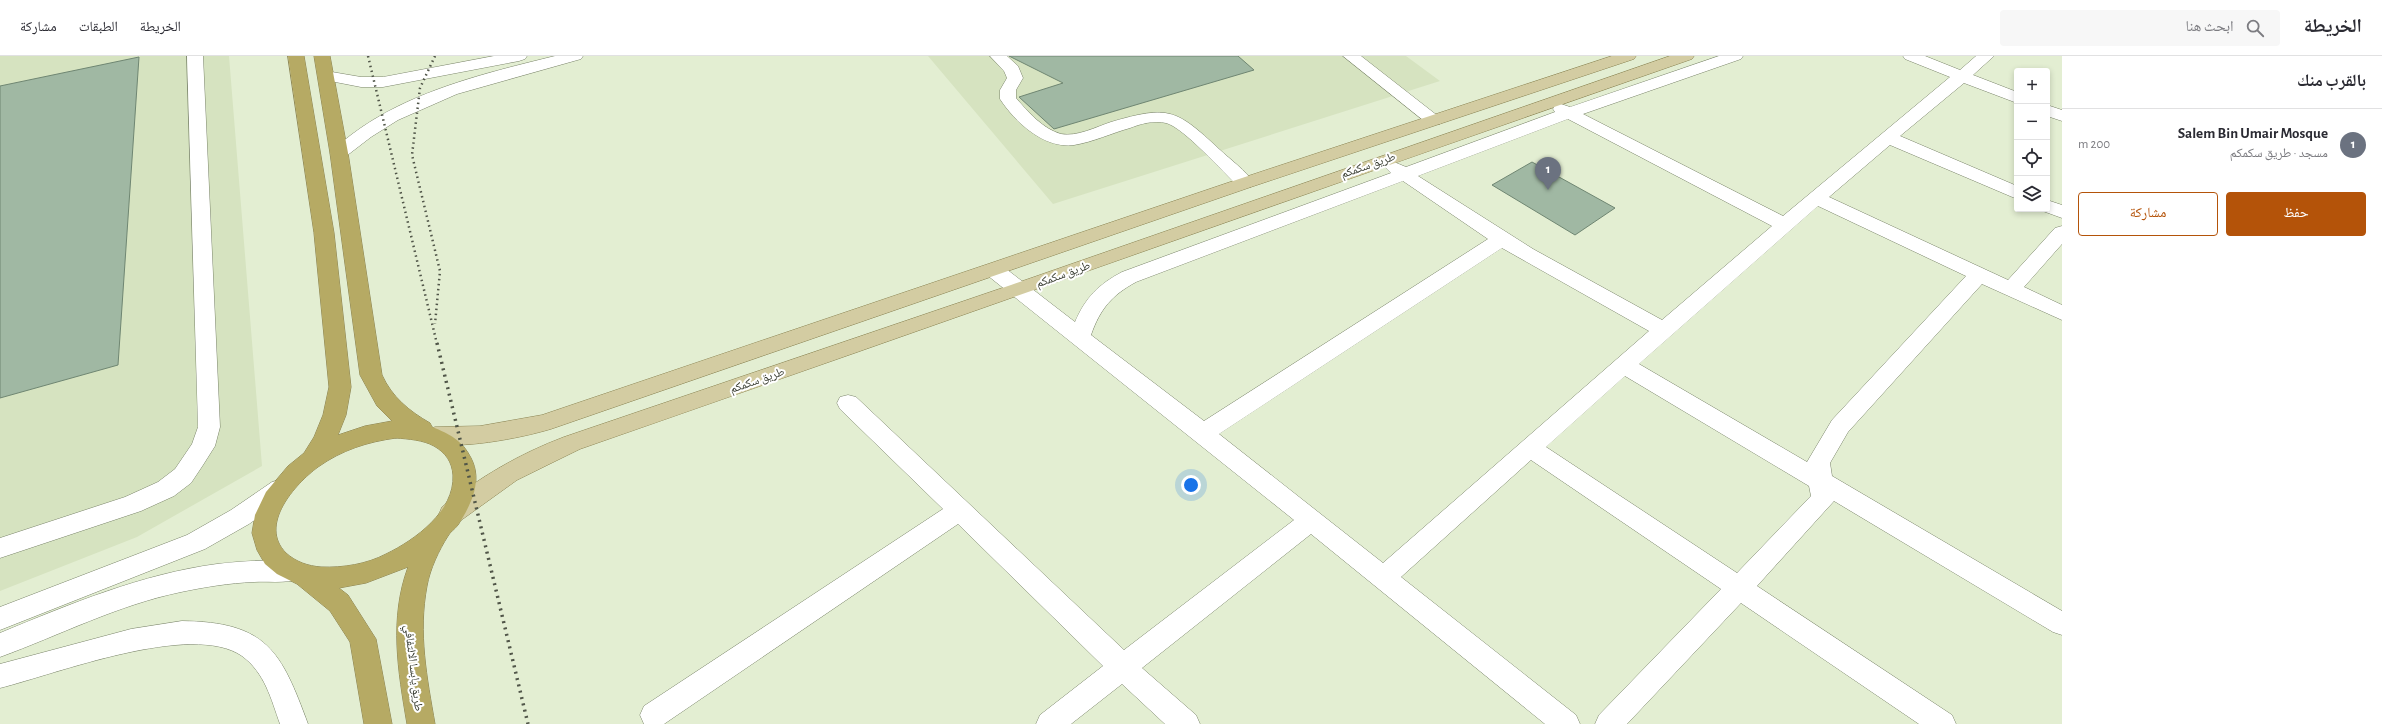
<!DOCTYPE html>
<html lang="ar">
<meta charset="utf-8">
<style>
body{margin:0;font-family:"Alegreya Sans","Noto Naskh Arabic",sans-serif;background:#f7f7f7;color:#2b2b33;direction:rtl}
.controls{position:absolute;right:12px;top:12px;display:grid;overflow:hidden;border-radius:4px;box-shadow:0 2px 6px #0003}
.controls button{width:36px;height:36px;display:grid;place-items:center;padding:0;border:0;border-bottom:1px solid #e1e1e2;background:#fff;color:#2b2b33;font:20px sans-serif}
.you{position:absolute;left:1191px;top:429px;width:14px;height:14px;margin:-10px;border:3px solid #fff;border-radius:50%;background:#1a73e8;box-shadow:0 0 0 6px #1a73e833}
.badge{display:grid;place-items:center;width:26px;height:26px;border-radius:50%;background:#b45309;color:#fff;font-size:13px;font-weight:700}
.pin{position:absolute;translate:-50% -33px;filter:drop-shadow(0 1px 2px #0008)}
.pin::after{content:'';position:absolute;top:21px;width:14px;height:12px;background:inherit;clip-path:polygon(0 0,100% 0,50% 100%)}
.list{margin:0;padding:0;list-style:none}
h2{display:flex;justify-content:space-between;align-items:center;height:52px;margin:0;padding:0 16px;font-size:17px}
h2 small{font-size:13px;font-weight:400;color:#7c7c81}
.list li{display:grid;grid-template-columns:26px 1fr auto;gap:12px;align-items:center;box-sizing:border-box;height:72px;padding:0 16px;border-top:1px solid #e1e1e2}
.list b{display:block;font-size:15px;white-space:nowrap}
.list p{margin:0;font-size:13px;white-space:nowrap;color:#7c7c81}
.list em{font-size:13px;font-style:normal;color:#7c7c81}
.actions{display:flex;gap:8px;padding:12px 16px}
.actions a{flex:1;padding:9px 0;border:1px solid #b45309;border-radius:4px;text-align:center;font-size:14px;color:#b45309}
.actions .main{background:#b45309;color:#fff}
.icon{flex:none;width:22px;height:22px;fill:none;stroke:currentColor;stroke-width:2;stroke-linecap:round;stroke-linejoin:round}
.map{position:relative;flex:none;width:2062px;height:668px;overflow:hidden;direction:ltr}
header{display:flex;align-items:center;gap:24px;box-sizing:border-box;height:56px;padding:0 20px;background:#fff;border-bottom:1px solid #e1e1e2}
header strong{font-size:19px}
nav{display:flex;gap:22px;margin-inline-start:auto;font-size:14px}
.search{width:280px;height:36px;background:#f7f7f7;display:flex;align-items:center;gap:10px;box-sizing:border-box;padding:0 14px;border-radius:4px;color:#7c7c81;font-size:15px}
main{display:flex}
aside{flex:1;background:#fff}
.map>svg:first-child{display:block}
.built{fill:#d6e3c0}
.building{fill:#a0b8a3;stroke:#6f8672}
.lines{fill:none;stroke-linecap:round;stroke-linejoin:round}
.minor-casing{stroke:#7a846a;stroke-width:1}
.major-casing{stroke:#8a8352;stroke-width:1}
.highway-casing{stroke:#8a8352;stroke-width:1}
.minor{fill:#fff;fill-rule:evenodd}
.major{fill:#d3cca2;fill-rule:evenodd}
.highway{fill:#b6aa64;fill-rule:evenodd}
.rail-far1{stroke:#505548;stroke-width:2.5;stroke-dasharray:1.5 3.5;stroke-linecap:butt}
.rail{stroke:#505548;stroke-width:3.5;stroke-dasharray:2 4.5;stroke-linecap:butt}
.labels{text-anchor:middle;stroke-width:4;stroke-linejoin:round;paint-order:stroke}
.street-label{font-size:12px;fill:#373b30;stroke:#fff}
</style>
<header>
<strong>الخريطة</strong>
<div class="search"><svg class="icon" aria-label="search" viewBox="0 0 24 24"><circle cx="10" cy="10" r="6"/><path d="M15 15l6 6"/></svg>ابحث هنا</div>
<nav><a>الخريطة</a><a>الطبقات</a><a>مشاركة</a></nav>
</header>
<main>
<aside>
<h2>بالقرب منك<small></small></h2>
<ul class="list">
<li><span class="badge" style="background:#6b7280">1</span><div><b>Salem Bin Umair Mosque</b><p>مسجد · طريق سكمكم</p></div><em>200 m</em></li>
</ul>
<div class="actions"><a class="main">حفظ</a><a>مشاركة</a></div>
</aside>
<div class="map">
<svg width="2062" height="668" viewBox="0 0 2062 668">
<rect width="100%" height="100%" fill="#e3eed2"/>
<!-- built -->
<path class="built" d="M0 0H229L262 410 137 481 0 535Z
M928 0H1406L1440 25 1053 148Z"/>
<!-- building -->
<path class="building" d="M1009 0H1238L1254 14 1054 73 1019 41 1063 27Z
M139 1 118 309 0 342V30Z
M1532 106 1615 152 1575 179 1492 129Z"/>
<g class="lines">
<defs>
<path id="minor" d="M187 0H203L220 371 215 390 203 409 191 427 174 440 141 455 0 502V482L125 441 158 426 175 413 192 388 198 371Z
M494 0H527L525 3 519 5 383 31H361L320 23 318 20 320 17 326 15 361 21H383Z
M555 0H583L581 3 457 38 398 64 371 81 345 101H333L330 97C335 90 344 85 351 79 409 35 486 17 555 0Z
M990 0H1007L1018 10 1023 22 1016 34V42C1028 56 1043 73 1061 78 1077 81 1096 71 1111 66 1169 49 1176 53 1219 93 1231 104 1245 114 1254 127L1251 131H1239C1224 117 1183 71 1166 67 1154 64 1140 68 1130 72 1112 77 1093 86 1074 89 1044 93 1015 66 1000 43V34L1007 22 1004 15Z
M1343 0H1361L1443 64 1440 68H1428Z
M1719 0H1743L1741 3 1583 58 1783 160 1950 21 1905 3 1903 0H1925L1960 14 1976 0H1994L1973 19 2017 36V47L1964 27 1900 80 2017 130V143L1890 89 1829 141 2008 224 2055 172 2062 170V188L2024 231 2062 249V264L1982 228 1848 376 1830 407 1832 420 2062 555V579L2053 576 1834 445 1757 530 1952 659 1956 668H1919L1741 547 1627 668H1595L1599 659 1721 533 1531 404 1401 521 1576 659 1580 668H1545L1311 478 1142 612 1196 659 1200 668H1165L1122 628 1071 668H1036L1040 659 1103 610 958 468 664 668H644L640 659 644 650 943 453 840 353 837 347 840 341 848 339 856 341 1124 594 1294 464 987 219 984 214 987 209 994 207 1001 209 1075 266C1085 242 1099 228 1122 216L1391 117 1385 111 1388 107 1394 106 1406 111 1555 56 1553 53 1555 49 1561 48 1570 51ZM1568 63 1772 170 1662 264 1533 193 1418 120ZM1403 125 1488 183 1204 365 1091 279C1100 253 1112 239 1136 226ZM1818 150 1966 220 1832 364 1807 406 1639 308ZM1502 192 1649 275 1383 507 1219 378ZM1625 320 1809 430 1811 440 1737 517 1546 391Z
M2047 49 2062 54V65L2047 60Z
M2047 144 2062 149V162L2040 154 2047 153Z
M280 424 288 426 292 433 288 440 249 468 205 493 0 574V551L187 479 231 454 272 426Z
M293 504 302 508 306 515 302 522C286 528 270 525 254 526 229 527 205 531 181 536 118 549 60 579 0 601V577C70 548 142 518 217 508 242 505 268 504 293 504Z
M182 565C267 566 281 595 308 668H280C271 643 265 617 242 600 192 565 56 618 0 632V608L131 573Z"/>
<path id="major" d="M1612 0H1636L1634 3 1251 131 551 373C521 382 456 395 427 386L424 380 427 374 435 371 480 370 542 359 1239 123Z
M1670 0H1694L1692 3C1321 132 951 264 580 393L517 424 460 465 451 468 442 465 439 458 442 451C480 421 519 398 564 381L1011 229Z"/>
<path id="highway" d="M288 0H304L334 177 351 331 346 359 338 379 365 370 392 365 377 350 360 319 330 97 314 0H330L348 97 382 319C392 341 409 355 430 367L432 371C450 378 462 384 471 402 483 425 471 449 458 469 455 473 450 476 448 480 439 494 430 513 427 530 418 577 427 622 435 668H407C398 615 389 563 408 511L366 527 339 532 348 539 376 583 392 668H364L350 586 330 555 297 528 277 518 265 508 257 494 252 477 255 459 266 436 288 410 304 397 314 381 323 359 329 331 314 177ZM396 382C409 383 423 384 434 390 446 397 452 406 453 419 455 455 415 484 386 498 367 508 343 512 321 511 308 510 296 506 286 497 258 469 295 428 318 411 342 394 367 386 396 382Z"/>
</defs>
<!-- minor casing -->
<use href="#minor" class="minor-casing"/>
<!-- major casing -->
<use href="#major" class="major-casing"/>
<!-- highway casing -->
<use href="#highway" class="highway-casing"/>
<!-- minor -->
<use href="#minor" class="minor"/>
<!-- major -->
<use href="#major" class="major"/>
<!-- highway -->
<use href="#highway" class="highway"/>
<!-- rail-far1 -->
<path class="rail-far1" d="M368 0 437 288
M435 0 420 32 412 99 440 215 435 268"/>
<!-- rail -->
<path class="rail" d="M437 287 528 668"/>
</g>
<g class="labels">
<!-- street labels -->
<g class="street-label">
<text transform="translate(1368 109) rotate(-19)" y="4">طريق سكمكم</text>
<text transform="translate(1063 218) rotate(-20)" y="4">طريق سكمكم</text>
<text transform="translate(757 324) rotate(-19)" y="4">طريق سكمكم</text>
<text transform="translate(414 612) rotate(83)" y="4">طريق يابسا الالتفافي</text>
</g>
</g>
</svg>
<div class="controls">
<button>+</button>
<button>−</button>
<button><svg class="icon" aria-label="locate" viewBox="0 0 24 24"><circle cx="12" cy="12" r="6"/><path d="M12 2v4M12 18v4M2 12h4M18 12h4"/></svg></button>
<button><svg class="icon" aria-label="layers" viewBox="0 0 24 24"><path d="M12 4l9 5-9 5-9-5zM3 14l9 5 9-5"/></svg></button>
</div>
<div class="you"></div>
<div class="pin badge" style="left:1548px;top:134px;background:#6b7280">1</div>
</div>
</main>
